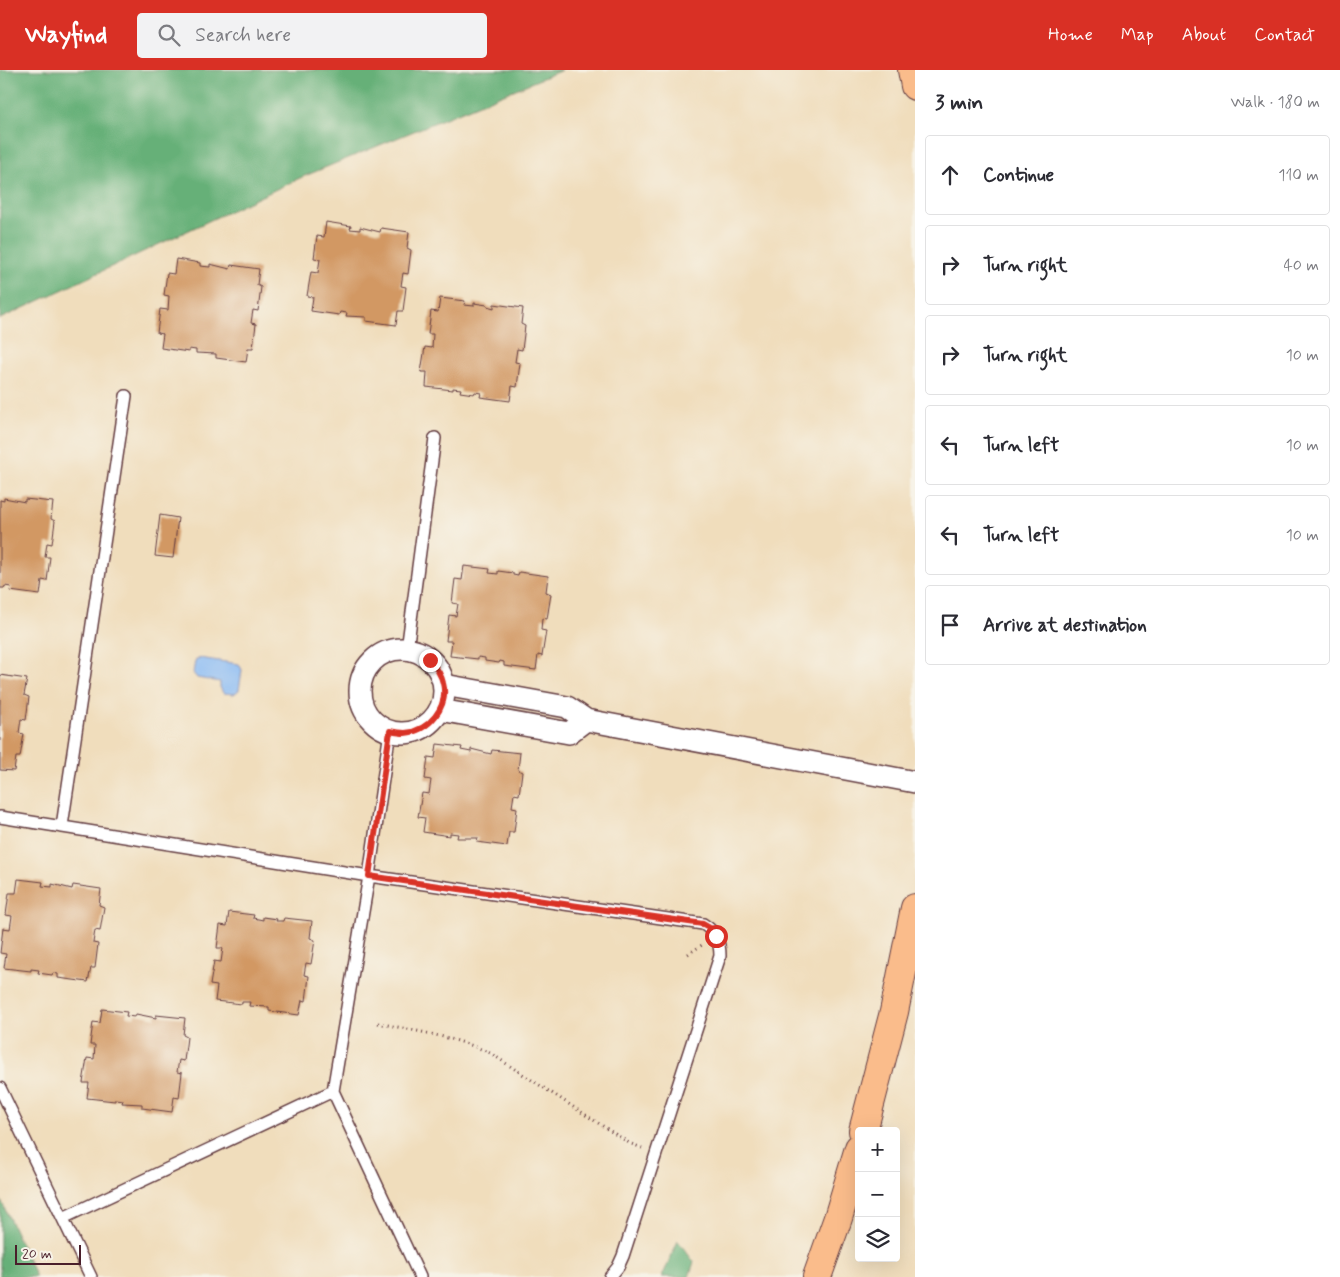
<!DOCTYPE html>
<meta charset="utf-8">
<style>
body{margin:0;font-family:Mynerve,sans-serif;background:#f2f2f3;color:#2b2b33}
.controls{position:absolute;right:15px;bottom:15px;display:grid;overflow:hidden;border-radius:5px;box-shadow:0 5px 20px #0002}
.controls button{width:45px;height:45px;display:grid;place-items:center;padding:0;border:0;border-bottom:1px solid #e1e1e2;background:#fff;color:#2b2b33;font:25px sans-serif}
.scale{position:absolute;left:15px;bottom:12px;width:66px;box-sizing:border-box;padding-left:5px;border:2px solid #4a1f2b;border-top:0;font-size:14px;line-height:18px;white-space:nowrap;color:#4a1f2b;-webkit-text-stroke:4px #f7f3e8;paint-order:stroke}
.stop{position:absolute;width:15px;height:15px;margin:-11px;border:4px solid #d93025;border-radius:50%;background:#fff}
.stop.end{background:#d93025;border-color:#fff;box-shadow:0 1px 5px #0008}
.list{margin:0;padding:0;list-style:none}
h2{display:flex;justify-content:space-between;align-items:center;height:65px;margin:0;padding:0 20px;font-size:21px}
h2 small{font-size:16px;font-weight:400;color:#7c7c81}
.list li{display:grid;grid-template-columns:32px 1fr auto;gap:15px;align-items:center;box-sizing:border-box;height:80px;margin:0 10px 10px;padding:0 10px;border:1px solid #e1e1e2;border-radius:5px}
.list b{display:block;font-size:19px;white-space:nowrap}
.list em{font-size:16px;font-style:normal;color:#7c7c81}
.icon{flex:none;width:28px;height:28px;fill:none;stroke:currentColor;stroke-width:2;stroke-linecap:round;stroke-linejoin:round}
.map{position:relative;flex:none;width:915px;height:1207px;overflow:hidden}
header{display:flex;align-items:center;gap:30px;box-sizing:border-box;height:70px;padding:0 25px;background:#d93025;color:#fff}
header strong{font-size:24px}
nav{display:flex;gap:28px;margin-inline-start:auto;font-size:18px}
.search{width:350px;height:45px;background:#f2f2f3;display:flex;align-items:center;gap:12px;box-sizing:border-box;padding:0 18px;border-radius:5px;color:#7c7c81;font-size:19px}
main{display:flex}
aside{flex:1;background:#fff}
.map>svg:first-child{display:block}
.forest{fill:#66b078;stroke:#586852}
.water{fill:#87b9f4;stroke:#686c90}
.building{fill:#d29863}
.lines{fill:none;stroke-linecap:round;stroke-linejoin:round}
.lane-casing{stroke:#633c41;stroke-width:14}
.street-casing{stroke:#633c41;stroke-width:24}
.highway-casing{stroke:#633c41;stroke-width:30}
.path{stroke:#633c41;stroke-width:3;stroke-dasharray:1 4;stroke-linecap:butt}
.lane{stroke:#fff;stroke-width:11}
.street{stroke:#fff;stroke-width:21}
.highway{stroke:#fabc8b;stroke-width:28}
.route{stroke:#d93025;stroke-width:6}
</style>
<header>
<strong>Wayfind</strong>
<div class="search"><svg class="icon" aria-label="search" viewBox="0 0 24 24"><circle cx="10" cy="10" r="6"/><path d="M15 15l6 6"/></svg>Search here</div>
<nav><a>Home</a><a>Map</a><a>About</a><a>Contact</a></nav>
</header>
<main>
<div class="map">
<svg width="915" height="1207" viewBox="0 0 915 1207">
<rect width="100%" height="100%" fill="#f7f3e8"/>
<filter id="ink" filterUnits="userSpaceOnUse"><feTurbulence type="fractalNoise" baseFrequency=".02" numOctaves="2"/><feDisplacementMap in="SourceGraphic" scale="10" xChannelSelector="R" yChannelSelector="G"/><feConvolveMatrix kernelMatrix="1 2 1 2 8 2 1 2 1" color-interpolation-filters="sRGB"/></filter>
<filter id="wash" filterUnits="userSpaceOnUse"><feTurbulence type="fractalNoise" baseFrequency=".0096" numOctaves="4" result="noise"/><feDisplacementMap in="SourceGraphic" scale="20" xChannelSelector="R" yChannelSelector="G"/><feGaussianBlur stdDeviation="1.12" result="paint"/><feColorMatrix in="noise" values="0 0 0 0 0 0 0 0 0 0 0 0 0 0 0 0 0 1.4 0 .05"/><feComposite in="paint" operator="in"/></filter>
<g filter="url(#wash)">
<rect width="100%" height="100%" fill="#f0ddbc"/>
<!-- forest -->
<path class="forest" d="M0 0H562L300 108 0 249Z
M0 1128 36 1207H0Z
M678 1171 694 1192 689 1207H662Z"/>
<!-- water -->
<path class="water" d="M199 588 239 594 242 600 239 620 234 624 223 623 220 617V612L197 608 193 603 195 591Z"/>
<g id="blocks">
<!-- building -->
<path class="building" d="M326 152 351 156 350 159 360 160V157L380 162 381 158 409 162 407 178 411 180 408 204 403 203 401 216 406 217 403 241H398L396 255 366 251V247L346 246 347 243 340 242 339 245 311 241 313 227 307 226 311 202 318 203 320 189 314 188 317 166 324 167Z
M176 189 200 193V196L210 197V194L230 199 231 195 259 199 257 215 261 217 258 241 253 240 251 253 256 254 253 278H248L246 292 216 288V284L196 283V280L189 279V282L161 278 163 264 157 263 160 239 168 240 169 226 164 225 167 203 174 204Z
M440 228 465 231 464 235 474 236V233L487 235V236L494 238V234L523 238 521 254 525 256 522 280 517 279 515 292 520 293 517 317 512 316 510 331 480 327 481 323 475 322 474 324 460 322 461 319 453 318V320L426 317 427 302H421L425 277 432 278 433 264H428L431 241 438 242Z
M4 428 25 432V429L53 432 51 449 55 451 52 474 47 473 45 487H50L47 511 42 510 40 525 10 521 11 517 5 516 4 518H0V430L4 431Z
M160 445 178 448 173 488 155 486Z
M464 496 490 499 489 503 498 504V501L513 503V505L518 506 519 502 548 506 546 522 551 524 547 549 542 548 541 560 546 561 542 586 538 585 536 600 504 596V592L500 591 499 593 485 591V588L478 587V589L450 586 452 571H446L449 545 456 546 458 534 452 533 455 509 462 510Z
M0 605 27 609 24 625 29 627 26 650 21 649 19 663 24 664 20 687H16L14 701 0 700Z
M437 674 462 677 461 680 471 682V679L491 684 492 680 520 683 518 700 522 702 519 725 514 724 512 737 517 738 514 762H509L507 776 477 772 478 768H457L458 764 450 763V766L423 762 425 748 418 747 422 723 429 724 431 710 425 709 428 687 435 688Z
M18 809 43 812 42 816 52 817V814L72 819 73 815 101 819 99 835 104 837 100 861 95 860 93 873 98 874 95 898H91L88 912 58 908V904L53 903 52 905 38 903 39 900 31 899V901L4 898 6 884 0 883 3 858 10 859 12 846 6 845 9 823H16Z
M229 842 254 845 253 848 263 850V847L277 849 276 851H283L284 848 312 851 310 868 315 870 311 894 306 893 304 905 309 906 306 931 302 930 299 945 269 941V937L249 936 250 932H242V934L215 931 217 916 210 915 214 891 221 892 223 878H217L220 855 227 856Z
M102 939 127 942 126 946 135 947 136 944 156 948V945L185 948 183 965 187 967 184 991 179 990 177 1002 182 1003 179 1028 174 1027 172 1042 142 1038V1034L122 1033 123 1030 115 1029V1031L87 1028 89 1013H83L87 988 94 989 95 975H90L93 952 100 953Z"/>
</g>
</g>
<g filter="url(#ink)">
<use href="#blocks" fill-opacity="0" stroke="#633c41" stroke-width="1"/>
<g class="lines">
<defs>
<path id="lane" d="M407 580 435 368
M390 661 369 806 333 1021 420 1207
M0 747 369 806 703 854C716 862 720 872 720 886L623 1186 618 1197 610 1207
M62 756 126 326
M0 1018 91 1207
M63 1148 333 1021"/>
<path id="street" d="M360 621a42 42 0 1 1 84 0a42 42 0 1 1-84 0Z
M444 615 567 637 586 650 915 712
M440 640 569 663 586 650"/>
<path id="highway" d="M912 0 915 16
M863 1061 894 942 915 838
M817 1207 838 1148 859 1078"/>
</defs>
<!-- lane casing -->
<use href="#lane" class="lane-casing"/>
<!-- street casing -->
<use href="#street" class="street-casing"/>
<!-- highway casing -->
<use href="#highway" class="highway-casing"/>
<!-- path -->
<path class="path" d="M688 884 702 875
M378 953C415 961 456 967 490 983L629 1073 642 1078"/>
<!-- lane -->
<use href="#lane" class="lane"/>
<!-- street -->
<use href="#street" class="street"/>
<!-- highway -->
<use href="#highway" class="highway"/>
</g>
</g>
<g class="lines" filter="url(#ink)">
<!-- route -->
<path class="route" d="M430 590C436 597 441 604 443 613 449 637 429 661 405 663 400 663 395 662 390 661L369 806 703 854 710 858 716 866"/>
</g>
</svg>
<div class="controls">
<button>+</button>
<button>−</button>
<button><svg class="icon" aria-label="layers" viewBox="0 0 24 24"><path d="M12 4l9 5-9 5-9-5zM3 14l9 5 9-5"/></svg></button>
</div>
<div class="scale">20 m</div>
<div class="stop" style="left:716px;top:866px"></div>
<div class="stop end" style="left:430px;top:590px"></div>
</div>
<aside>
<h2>3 min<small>Walk · 180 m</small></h2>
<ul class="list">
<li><svg class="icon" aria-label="ahead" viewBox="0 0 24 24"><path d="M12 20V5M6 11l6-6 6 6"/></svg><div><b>Continue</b></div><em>110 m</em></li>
<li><svg class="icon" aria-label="right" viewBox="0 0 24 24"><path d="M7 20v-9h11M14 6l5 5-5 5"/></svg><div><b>Turn right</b></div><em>40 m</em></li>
<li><svg class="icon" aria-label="right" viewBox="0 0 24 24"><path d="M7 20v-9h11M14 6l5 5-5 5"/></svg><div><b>Turn right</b></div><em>10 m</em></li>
<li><svg class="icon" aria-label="left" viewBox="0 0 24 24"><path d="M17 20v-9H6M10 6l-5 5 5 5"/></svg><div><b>Turn left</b></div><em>10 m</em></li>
<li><svg class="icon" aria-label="left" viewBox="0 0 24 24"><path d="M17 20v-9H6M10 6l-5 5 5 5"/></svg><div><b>Turn left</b></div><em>10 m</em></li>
<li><svg class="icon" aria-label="arrive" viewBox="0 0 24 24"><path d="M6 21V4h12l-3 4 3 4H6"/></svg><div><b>Arrive at destination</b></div></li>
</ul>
</aside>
</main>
